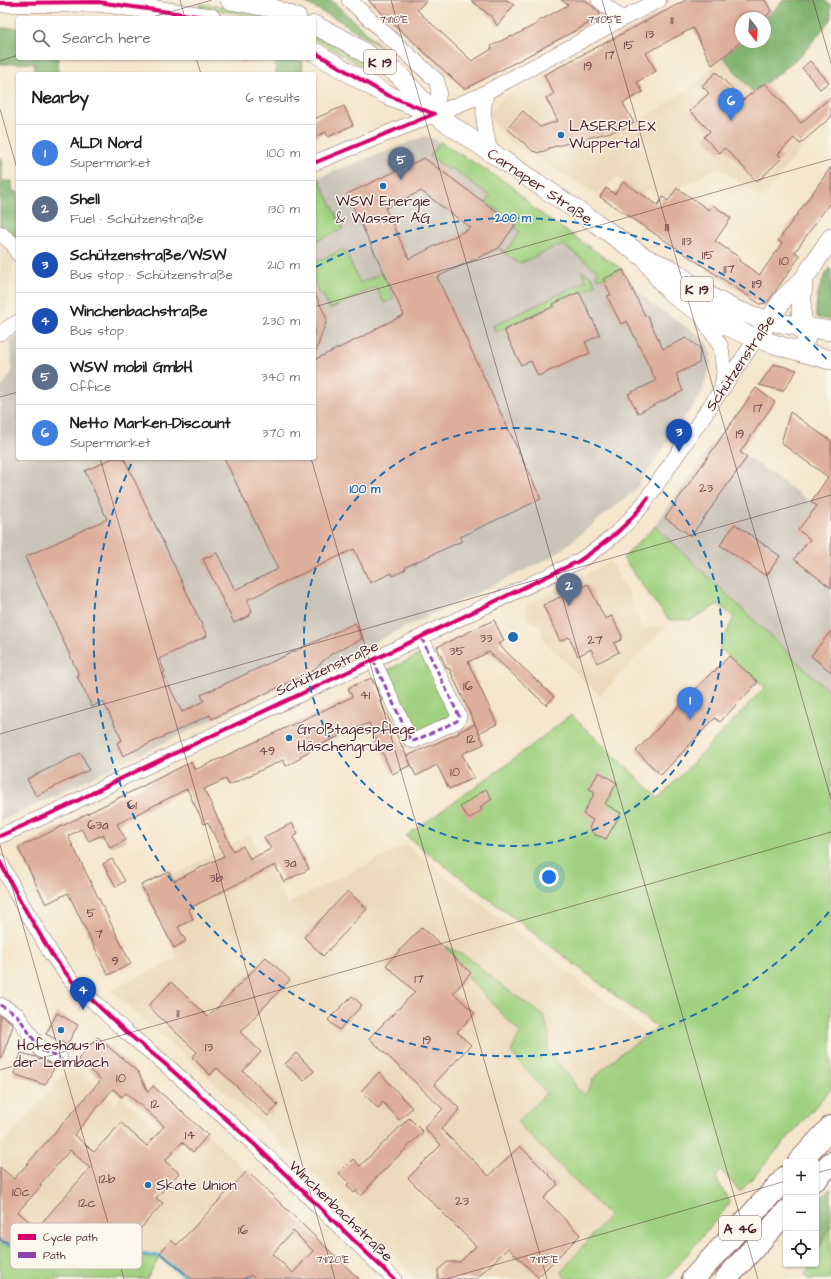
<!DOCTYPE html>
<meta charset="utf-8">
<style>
body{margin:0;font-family:"Architects Daughter",sans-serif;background:#f6f6f6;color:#202124}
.controls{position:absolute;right:12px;bottom:12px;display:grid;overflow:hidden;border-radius:4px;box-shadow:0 1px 3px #0004}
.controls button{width:36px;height:36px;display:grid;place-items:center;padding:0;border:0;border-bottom:1px solid #e0e0e0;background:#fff;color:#202124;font:20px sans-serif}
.compass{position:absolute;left:735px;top:12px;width:36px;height:36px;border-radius:50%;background:#fff;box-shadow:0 1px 3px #0004;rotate:164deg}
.you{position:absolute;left:549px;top:877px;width:14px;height:14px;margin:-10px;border:3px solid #fff;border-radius:50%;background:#1a73e8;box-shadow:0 0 0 6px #1a73e833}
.badge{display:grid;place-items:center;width:26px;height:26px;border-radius:50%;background:#db2777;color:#fff;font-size:13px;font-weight:700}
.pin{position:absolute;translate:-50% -33px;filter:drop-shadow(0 1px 2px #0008)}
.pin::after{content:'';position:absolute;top:21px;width:14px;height:12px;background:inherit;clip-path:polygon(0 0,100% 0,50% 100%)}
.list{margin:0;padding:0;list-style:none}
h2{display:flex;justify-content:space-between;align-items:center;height:52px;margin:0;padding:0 16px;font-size:17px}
h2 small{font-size:13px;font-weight:400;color:#757577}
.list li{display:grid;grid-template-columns:26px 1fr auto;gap:12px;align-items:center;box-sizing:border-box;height:56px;padding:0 16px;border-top:1px solid #e0e0e0}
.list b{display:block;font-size:15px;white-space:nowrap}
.list p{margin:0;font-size:13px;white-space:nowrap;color:#757577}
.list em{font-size:13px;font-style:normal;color:#757577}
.icon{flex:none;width:22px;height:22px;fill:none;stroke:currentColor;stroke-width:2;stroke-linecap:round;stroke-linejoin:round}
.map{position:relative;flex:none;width:831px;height:1279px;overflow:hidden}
.search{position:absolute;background:#fff;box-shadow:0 1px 3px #0004;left:16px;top:16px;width:300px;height:44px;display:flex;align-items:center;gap:10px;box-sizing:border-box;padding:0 14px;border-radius:4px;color:#757577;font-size:15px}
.panel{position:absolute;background:#fff;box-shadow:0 1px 3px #0004;left:16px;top:72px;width:300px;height:388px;border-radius:4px}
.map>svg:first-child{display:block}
.built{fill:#ecd8ba}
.industrial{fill:#cbc3b8}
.green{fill:#a0d180;stroke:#757856}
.forest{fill:#80b36e;stroke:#65694c}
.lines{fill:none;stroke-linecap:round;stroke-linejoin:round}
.stream{stroke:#45abc4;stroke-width:4}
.building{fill:#ddae9b;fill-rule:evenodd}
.minor-casing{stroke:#866564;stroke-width:16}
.major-casing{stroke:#866564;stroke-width:20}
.highway-casing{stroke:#866564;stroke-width:24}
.minor{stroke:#fff;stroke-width:15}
.major{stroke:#fff;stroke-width:19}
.highway{stroke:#fff;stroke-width:22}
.quiet{stroke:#8e44ad;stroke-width:3;stroke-dasharray:6 3;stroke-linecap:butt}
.cycleway-casing{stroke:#fbf7ec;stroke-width:6}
.cycleway{stroke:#d6006c;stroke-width:4}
.ticks{fill:none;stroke:#4a1f2b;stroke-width:1;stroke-opacity:0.45}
.ring{fill:none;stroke:#1f6fb2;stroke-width:2;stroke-dasharray:7 5}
.poi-dot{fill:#1f6fb2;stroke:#fbf7ec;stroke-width:1.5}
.labels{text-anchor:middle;stroke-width:3;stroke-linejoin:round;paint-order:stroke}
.number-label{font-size:13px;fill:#6f4347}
.shield{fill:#fbf7ec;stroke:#7f6065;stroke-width:1}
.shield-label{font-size:14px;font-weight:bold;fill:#4a1f2b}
.poi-label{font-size:15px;fill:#4a1f2b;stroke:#fbf7ec;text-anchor:start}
.street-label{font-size:15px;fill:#4a1f2b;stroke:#fbf7ec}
.key{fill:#fbf7ec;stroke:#c6b6b2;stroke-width:1}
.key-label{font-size:11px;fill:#4a1f2b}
.ticks-label{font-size:10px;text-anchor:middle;fill:#4a1f2b;stroke:#fbf7ec;stroke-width:3;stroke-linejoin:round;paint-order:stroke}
.centre{fill:#1f6fb2;stroke:#fbf7ec;stroke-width:2}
.ring-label{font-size:12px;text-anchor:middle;font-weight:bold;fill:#1f6fb2;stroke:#fbf7ec;stroke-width:3;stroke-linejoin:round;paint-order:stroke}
</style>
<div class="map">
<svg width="831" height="1279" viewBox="0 0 831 1279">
<rect width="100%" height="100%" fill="#fbf7ec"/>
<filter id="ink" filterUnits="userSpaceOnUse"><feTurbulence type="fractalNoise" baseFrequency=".025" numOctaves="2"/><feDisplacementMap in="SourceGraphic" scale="8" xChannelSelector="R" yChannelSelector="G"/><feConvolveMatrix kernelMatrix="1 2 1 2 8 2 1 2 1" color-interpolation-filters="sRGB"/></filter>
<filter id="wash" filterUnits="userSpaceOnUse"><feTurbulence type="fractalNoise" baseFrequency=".012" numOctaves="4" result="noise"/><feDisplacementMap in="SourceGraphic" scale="16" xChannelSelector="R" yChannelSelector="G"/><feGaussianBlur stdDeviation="0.9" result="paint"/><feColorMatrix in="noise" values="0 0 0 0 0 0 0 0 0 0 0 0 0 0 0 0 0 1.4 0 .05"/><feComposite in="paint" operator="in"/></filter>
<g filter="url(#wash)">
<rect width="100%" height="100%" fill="#f5e6cd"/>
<!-- built -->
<path class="built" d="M723 57 802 147 762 199 718 167 664 197 650 189 643 194 616 177 597 195 512 143 488 116 502 98 571 61 610 133 622 130 662 107 696 83Z
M0 238 14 256 7 309 0 313Z
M610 561 631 599 642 629 666 626 600 696 546 643 539 625 527 620 526 605 581 578Z
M250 834 287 904 406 845 648 1035 631 1046 595 1077 585 1095 576 1088 572 1079 550 1054 548 1048 549 1033 501 985 469 958 443 951 520 1033 511 1052 546 1093 517 1122 609 1216 561 1272 566 1279H415L365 1224 250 1114 110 990 178 958 141 885 171 869 175 875Z
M73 1064 115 1103 121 1097 191 1155 208 1135 359 1279H186L159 1258V1255L107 1249 67 1253 19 1245 0 1239V1147Z"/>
<!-- industrial -->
<path class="industrial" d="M426 136 434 139 512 186 534 209 623 270 638 291 653 305 703 338 707 344 710 353 711 362 707 377 701 394 634 491 552 557 7 818 0 820V390L12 372 11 340 18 335V458H314V179Z
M718 436 828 514 831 511V692L822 685 655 526Z"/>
<!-- green -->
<path class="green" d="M200 4 233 8 272 18H254L235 13 200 8Z
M314 34 387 74 384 78 314 39Z
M440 142 512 186 534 209 623 270 603 279 602 277 598 279 596 275 598 271 562 244 559 248 557 246 519 264 499 249V248L505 252 520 232 515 228 517 224 486 202 490 196 452 168 450 170 430 156Z
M319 179 343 229 314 242V181Z
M344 249 360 283 382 273 394 298 384 303 376 287 330 309 322 293 319 294 314 283V263Z
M582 271 592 277 596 285 496 332 493 326 586 281Z
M655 526 822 685 831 692V1089L740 1192 721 1170 716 1178 730 1203 667 1279H566L561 1272 609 1216 517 1122 546 1093 511 1052 520 1033 443 951 448 947 469 958 501 985 544 1016 549 1033 548 1048 550 1054 572 1079 576 1088 585 1095 595 1077 621 1053 658 1028 406 836 506 765 571 715 659 798 765 687 719 648 734 617 718 604 691 620H669L650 596 623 558Z
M425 652 453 715 416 736 384 672Z
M831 1224V1279H808L805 1276 811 1264H816V1254Z
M0 1243 17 1248 69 1257 107 1252 159 1258 147 1279H0Z"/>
<!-- forest -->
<path class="forest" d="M300 0H331L385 50 340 21Z
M783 0H825L831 6V19L806 50 781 72 753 92 723 57 741 42H765V18Z
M0 28H18V58H58V73H34V63L0 64Z
M240 58H292L303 62 302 74H276L275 60 240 61Z
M0 158H2V181H12L13 192H18V247L0 229Z
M829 268 831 270V320L818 318 816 315C816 294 819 287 829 268Z
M831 1187V1224L816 1254V1203Z"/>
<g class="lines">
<!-- stream -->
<path class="stream" d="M0 1241 18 1247 68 1255 107 1250 159 1256 188 1279
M247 1279 251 1277 253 1279"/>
</g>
<g id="blocks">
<!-- building -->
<path class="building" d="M368 0H427L417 10 472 61 492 49 491 46 511 36 512 37 538 23 537 22 568 5 561 0H585L600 13 599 18 467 88H463Z
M471 0H507L514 5 497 26 493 18Z
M686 0H765L771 11 765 18H741V41L723 57 712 65 693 28 646 53 656 71 637 82 643 92 623 103 634 123 622 129 549 148 548 150 537 153 535 151 534 152 507 128 523 111 540 127 558 121 546 98 554 94 544 75Z
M810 61 829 82 820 89 802 68Z
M716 72 743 100 765 83 801 123 831 97V117L800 144 794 138 778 154 782 158 757 182 725 148 719 153 704 137 710 131 690 111 709 93 702 86Z
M344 106 353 125 328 137 326 132 314 137V119Z
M424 158 515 225 499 248 437 277 541 499 460 537 462 541 405 567 406 569 393 576 392 573 370 583 354 549 247 600 252 611 249 616 234 623 203 559 217 553 235 590 278 569 224 458H314V360L376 330 375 329 404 315 347 194ZM421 191 471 228 409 259 385 208Z
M831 167V201L795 252 800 256 767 303 760 304 600 197 606 188 615 194 623 182 658 205 663 197 668 201 677 188 709 210 713 205 731 218 715 241 740 258 739 261 760 275 782 243 778 241Z
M623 270 645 316 647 315 663 349 686 338 700 348 699 363 676 374 683 391 638 413 628 394 656 381 627 321 621 324 607 296 611 295 603 279Z
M314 292 327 319 316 351H314Z
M579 292 600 335 585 342 590 353 538 376 531 361 521 365 504 330 554 306 553 304Z
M774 364 797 370 783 391 759 385Z
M756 388 775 402 740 452 747 457 691 536 665 518Z
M790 412 831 441V588L794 559 810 539 798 530 817 506 811 502 828 477 781 443Z
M113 458H124L207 636 159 659 165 672 163 673 182 712 204 701 201 695 355 623 362 639 331 654 311 672 212 719 210 715 123 756 117 743 122 740 103 701 92 707 77 676 79 675 25 557 107 519 85 471Z
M735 524 780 556 766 576 720 545Z
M588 584 605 619 612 616 622 636 621 640 614 643 619 652 597 663 591 649 578 656 569 637 560 641 543 605Z
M494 620 504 641 498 644 554 697 546 705 489 652 468 662 497 724 479 733 449 668 447 669 437 647Z
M831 631V672L811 656Z
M729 656 758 682 720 722 715 718 661 775 636 751 713 671 714 672Z
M371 678 382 700 380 701 411 765 392 774 369 723 308 750 309 752 300 756 301 758 286 766 283 760 229 785 226 779 204 789 233 851 243 846 250 859 271 849 264 837 292 823 298 834 293 837 309 869 284 882 275 865 188 909 193 919 178 927 186 941 174 948 141 885 169 872 174 881 224 856 208 822 204 824 187 789 117 824 126 840 110 848 104 835 101 837 100 836 89 841 81 829 68 836 131 964 108 975 68 893 46 904 18 848 191 762 195 770 352 697 348 688Z
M475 724 484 744 462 754 474 778 449 789 437 765 416 776 407 756 459 733 458 732Z
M81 753 89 770 36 796 27 779Z
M599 772 617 783 605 804 621 813 606 839 602 837 595 835 589 828 593 820 583 814 595 792 589 789Z
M486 789 492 799 480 807 482 810 469 819 460 807Z
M112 859 125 881 116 887 103 864Z
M348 891 367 909 323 956 304 937Z
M422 927 471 973 453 993 475 1013 457 1032 471 1045 434 1084 460 1109 441 1129 489 1176 520 1146 558 1184 544 1198 580 1235 538 1277 508 1248 476 1279H438V1270L447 1262H460L476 1246 408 1178 441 1145 424 1128 443 1109 369 1038 415 992 386 965Z
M266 957 290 980 240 1032 261 1052 243 1071 278 1105 268 1116 217 1068 210 1075 192 1057 197 1052 148 1006 171 982 208 1017Z
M352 996 362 1005 339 1030 328 1020Z
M57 1013 78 1025 67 1045 46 1034Z
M0 1015 11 1022 13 1026 1 1059H0Z
M97 1037 138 1072 148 1092 153 1086 208 1135 193 1152 182 1142 165 1161 179 1173 156 1198 163 1203 132 1238 129 1235 118 1248 114 1245 108 1246H91L84 1248 74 1246 68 1253 17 1245 0 1240V1167L14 1179 101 1080 78 1059ZM113 1089 122 1097 126 1093 164 1126 147 1146 121 1123 94 1152 74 1135ZM70 1150 90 1168 37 1228 18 1212 41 1186 40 1184Z
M21 1053 36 1057 55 1066 45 1085 14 1074Z
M296 1053 314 1071 304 1081 285 1064Z
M379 1072 412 1108 399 1120 383 1102 378 1108 361 1091Z
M409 1118 423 1132 371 1183 372 1184 368 1187 369 1188 361 1196 357 1191 354 1193 347 1185 349 1183 339 1173 353 1159 360 1166Z
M247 1171 278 1201 359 1279H255L251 1275 244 1279H192L160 1253 171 1240 177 1245ZM293 1231 313 1251 293 1273 272 1254Z"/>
</g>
</g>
<g filter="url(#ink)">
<use href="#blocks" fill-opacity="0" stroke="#866564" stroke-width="1"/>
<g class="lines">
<defs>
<path id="minor" d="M349 0 437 81 439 93 434 114
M599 0 622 19
M487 92C480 111 486 132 490 152
M314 163 477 97 622 19 659 0
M0 233 13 244 18 254
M699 312 721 347 724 372 722 388
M0 333 18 322
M373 660 410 739 414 741 457 721 459 716 421 637
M0 836 65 807 122 778 373 660 579 561C607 543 623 529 644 503L756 339
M0 862 22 904 52 955 72 981 126 1032 164 1063 254 1144 394 1279
M0 1005 17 1015 41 1050 60 1058"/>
<path id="major" d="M230 0 272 8 297 18
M0 3 98 2 211 18
M314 25 346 41 398 74 431 110
M314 52 385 94 434 114 596 223 645 258 672 270 695 287 716 300 736 310 769 321 803 327 831 331
M645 258C653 270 661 282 671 292 684 304 700 312 715 320 754 340 789 349 831 360
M803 280 801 312 806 338
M763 329 784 298 803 280 831 238"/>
<path id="highway" d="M799 1162 831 1127
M816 1179 831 1163
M693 1279 786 1177
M726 1279 786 1212"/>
</defs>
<!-- minor casing -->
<use href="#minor" class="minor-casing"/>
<!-- major casing -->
<use href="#major" class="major-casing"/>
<!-- highway casing -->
<use href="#highway" class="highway-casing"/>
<!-- minor -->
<use href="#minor" class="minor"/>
<!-- major -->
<use href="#major" class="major"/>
<!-- highway -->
<use href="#highway" class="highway"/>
<!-- quiet -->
<path class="quiet" d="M373 660 410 739 414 741 457 721 459 716 421 637
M0 1005 17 1015 41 1050 60 1058"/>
<defs>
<path id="cycleway" d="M0 3 98 2 211 18
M314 52 385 94 434 114
M314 163 434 114
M0 836 65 807 122 778 373 660 579 561C607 542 628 526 648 498
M0 862 22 904 52 955 72 981 126 1032 164 1063 254 1144 394 1279"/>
</defs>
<!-- cycleway casing -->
<use href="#cycleway" class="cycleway-casing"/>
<!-- cycleway -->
<use href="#cycleway" class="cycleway"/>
</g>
</g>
<!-- ticks -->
<path class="ticks" d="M180 0 185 18M391 0 758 1279M602 0 831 799M813 0 831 63M149 18 212 0M196 58 201 74M0 61 18 55M0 109 18 172M314 307 831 159M0 397 18 392M100 458 335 1279M311 458 547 1279M0 734 831 495M0 845 124 1279M0 1070 831 832M816 1173 831 1169M446 1279 786 1181"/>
<!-- distance rings -->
<g class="ring">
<circle cx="513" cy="637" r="209"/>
<path d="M829 912A419 419 0 0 1 133 460M316 267A419 419 0 0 1 829 362"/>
</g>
<!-- markers -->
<g class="poi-dot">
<circle cx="561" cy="135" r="4"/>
<circle cx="383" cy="186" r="4"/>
<circle cx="289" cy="738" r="4"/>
<circle cx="61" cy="1030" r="4"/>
<circle cx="148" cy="1185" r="4"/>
</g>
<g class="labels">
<!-- number labels -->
<g class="number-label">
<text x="672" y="24">11</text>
<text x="650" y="38">13</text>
<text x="629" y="49">15</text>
<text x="610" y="59">17</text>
<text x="588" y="70">19</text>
<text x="667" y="231">111</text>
<text x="687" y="245">113</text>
<text x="708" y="259">115</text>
<text x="784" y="265">10</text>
<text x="729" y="273">117</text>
<text x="757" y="288">119</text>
<text x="758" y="412">17</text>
<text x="740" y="438">19</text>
<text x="706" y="492">23</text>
<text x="486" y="642">33</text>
<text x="595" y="644">27</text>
<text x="457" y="655">35</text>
<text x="468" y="690">16</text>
<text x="365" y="699">41</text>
<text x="471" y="743">12</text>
<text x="267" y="755">49</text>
<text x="455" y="776">10</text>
<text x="132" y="809">61</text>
<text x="98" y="829">63a</text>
<text x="290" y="867">3a</text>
<text x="216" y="882">3b</text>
<text x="91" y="917">5</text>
<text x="99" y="938">7</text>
<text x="115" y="965">9</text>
<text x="419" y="983">17</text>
<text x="178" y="1017">11</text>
<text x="427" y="1044">19</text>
<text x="209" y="1051">13</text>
<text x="121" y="1082">10</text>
<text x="155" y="1108">12</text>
<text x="190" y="1139">14</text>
<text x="107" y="1183">12b</text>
<text x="21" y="1196">10c</text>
<text x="462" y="1205">23</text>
<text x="87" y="1207">12c</text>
<text x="243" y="1234">16</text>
</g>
<!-- shield labels -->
<g class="shield">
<rect x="364" y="50" width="32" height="24" rx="3"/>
<rect x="681" y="277" width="32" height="24" rx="3"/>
<rect x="719" y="1216" width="42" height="24" rx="3"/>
</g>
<g class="shield-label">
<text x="380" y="67">K 19</text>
<text x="697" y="294">K 19</text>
<text x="740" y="1233">A 46</text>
</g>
<!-- poi labels -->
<g class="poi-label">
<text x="569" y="131">LASERPLEX<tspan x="569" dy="17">Wuppertal</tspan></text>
<text x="383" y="206" text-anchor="middle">WSW Energie<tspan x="383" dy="17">&amp; Wasser AG</tspan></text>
<text x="297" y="734">Großtagespflege<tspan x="297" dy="17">Häschengrube</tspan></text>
<text x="61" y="1050" text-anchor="middle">Hofeshaus in<tspan x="61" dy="17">der Leimbach</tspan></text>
<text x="156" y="1190">Skate Union</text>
</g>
<!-- street labels -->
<g class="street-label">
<text transform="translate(540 186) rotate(34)" y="5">Carnaper Straße</text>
<text transform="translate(740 363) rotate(-56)" y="5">Schützenstraße</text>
<text transform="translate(327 668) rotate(-25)" y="5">Schützenstraße</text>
<text transform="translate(341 1211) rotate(44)" y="5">Winchenbachstraße</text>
</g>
</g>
<!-- legend -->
<rect x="10" y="1223" width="132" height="46" rx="6" class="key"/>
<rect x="18" y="1234" width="18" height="6" fill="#d6006c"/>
<rect x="18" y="1252" width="18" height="6" fill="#8e44ad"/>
<g class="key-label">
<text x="43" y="1241">Cycle path</text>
<text x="43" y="1259">Path</text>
</g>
<g class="ticks-label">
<text x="394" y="23">7°11'10"E</text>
<text x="605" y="23">7°11'05"E</text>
<text x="333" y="1263">7°11'20"E</text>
<text x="544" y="1263">7°11'15"E</text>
</g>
<circle cx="513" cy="637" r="6" class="centre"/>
<g class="ring-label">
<text x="513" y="222">200 m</text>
<text x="365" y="493">100 m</text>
</g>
</svg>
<div class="controls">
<button>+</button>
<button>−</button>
<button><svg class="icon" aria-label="locate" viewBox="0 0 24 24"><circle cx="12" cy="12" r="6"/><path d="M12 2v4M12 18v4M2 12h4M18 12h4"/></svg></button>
</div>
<svg class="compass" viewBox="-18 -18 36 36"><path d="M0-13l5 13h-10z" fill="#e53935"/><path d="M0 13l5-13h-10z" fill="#757577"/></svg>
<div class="you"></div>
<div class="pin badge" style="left:690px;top:720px;background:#3f7fe0">1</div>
<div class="pin badge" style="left:569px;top:606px;background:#5c6f8a">2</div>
<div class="pin badge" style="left:679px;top:452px;background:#1a4fb4">3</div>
<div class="pin badge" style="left:83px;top:1010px;background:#1a4fb4">4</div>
<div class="pin badge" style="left:401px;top:180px;background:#5c6f8a">5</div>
<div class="pin badge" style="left:731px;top:121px;background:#3f7fe0">6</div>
<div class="search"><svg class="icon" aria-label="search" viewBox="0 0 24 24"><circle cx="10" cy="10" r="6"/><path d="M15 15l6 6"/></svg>Search here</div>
<section class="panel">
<h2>Nearby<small>6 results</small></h2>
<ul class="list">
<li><span class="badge" style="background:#3f7fe0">1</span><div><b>ALDI Nord</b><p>Supermarket</p></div><em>100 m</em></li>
<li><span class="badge" style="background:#5c6f8a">2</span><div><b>Shell</b><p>Fuel · Schützenstraße</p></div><em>130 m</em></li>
<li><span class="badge" style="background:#1a4fb4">3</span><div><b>Schützenstraße/WSW</b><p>Bus stop · Schützenstraße</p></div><em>210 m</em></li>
<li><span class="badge" style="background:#1a4fb4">4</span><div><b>Winchenbachstraße</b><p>Bus stop</p></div><em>230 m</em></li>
<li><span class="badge" style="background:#5c6f8a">5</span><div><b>WSW mobil GmbH</b><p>Office</p></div><em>340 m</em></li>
<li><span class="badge" style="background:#3f7fe0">6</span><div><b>Netto Marken-Discount</b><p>Supermarket</p></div><em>370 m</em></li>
</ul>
</section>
</div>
